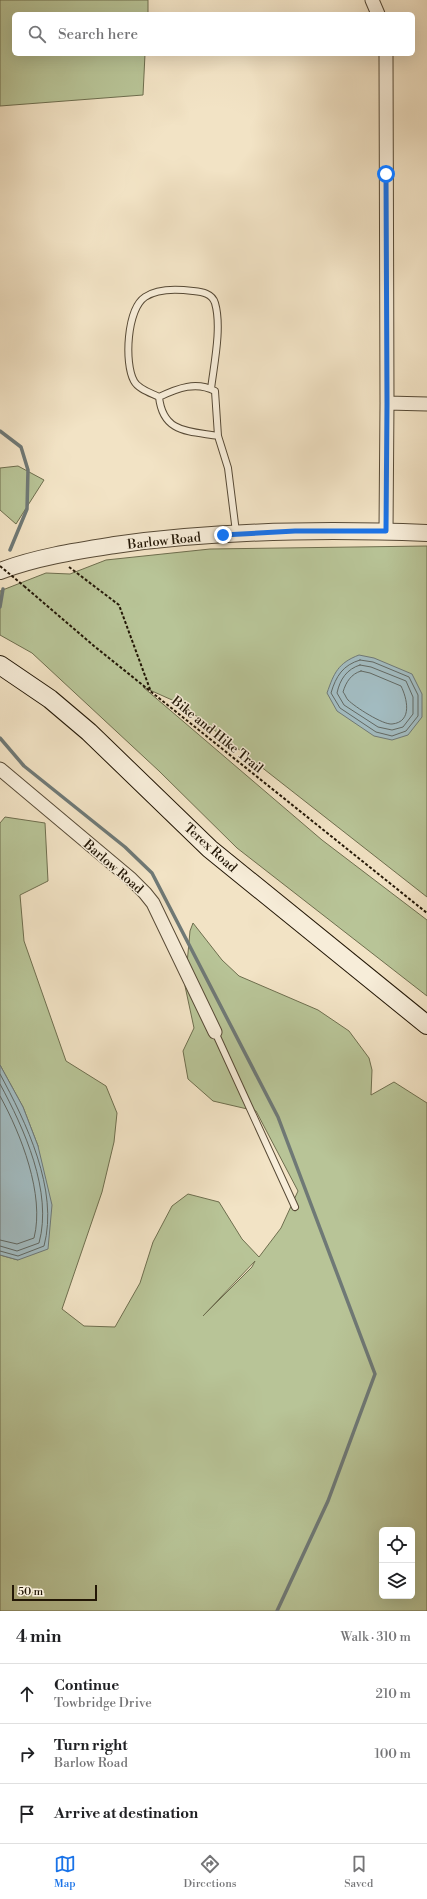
<!DOCTYPE html>
<meta charset="utf-8">
<style>
body{margin:0;font-family:"Libre Bodoni",serif;background:#f6f6f6;color:#202124}
.controls{position:absolute;right:12px;bottom:12px;display:grid;overflow:hidden;border-radius:6px;box-shadow:0 4px 16px #0002}
.controls button{width:36px;height:36px;display:grid;place-items:center;padding:0;border:0;border-bottom:1px solid #e0e0e0;background:#fff;color:#202124;font:20px sans-serif}
.scale{position:absolute;left:12px;bottom:10px;width:85px;box-sizing:border-box;padding-left:4px;border:2px solid #231706;border-top:0;font-size:11px;line-height:14px;white-space:nowrap;color:#231706;-webkit-text-stroke:3px #f7edd9;paint-order:stroke}
.stop{position:absolute;width:12px;height:12px;margin:-9px;border:3px solid #1a73e8;border-radius:50%;background:#fff}
.stop.end{background:#1a73e8;border-color:#fff;box-shadow:0 1px 4px #0008}
.list{margin:0;padding:0;list-style:none}
h2{display:flex;justify-content:space-between;align-items:center;height:52px;margin:0;padding:0 16px;font-size:17px}
h2 small{font-size:13px;font-weight:400;color:#757577}
.list li{display:grid;grid-template-columns:26px 1fr auto;gap:12px;align-items:center;box-sizing:border-box;height:60px;padding:0 16px;border-top:1px solid #e0e0e0}
.list b{display:block;font-size:15px;white-space:nowrap}
.list p{margin:0;font-size:13px;white-space:nowrap;color:#757577}
.list em{font-size:13px;font-style:normal;color:#757577}
.icon{flex:none;width:22px;height:22px;fill:none;stroke:currentColor;stroke-width:2;stroke-linecap:round;stroke-linejoin:round}
.map{position:relative;flex:none;width:427px;height:1611px;overflow:hidden}
.search{position:absolute;background:#fff;box-shadow:0 4px 16px #0002;left:12px;right:12px;top:12px;height:44px;display:flex;align-items:center;gap:10px;box-sizing:border-box;padding:0 14px;border-radius:6px;color:#757577;font-size:15px}
.sheet{height:232px;background:#fff}
nav{display:flex;justify-content:space-around;align-items:center;box-sizing:border-box;height:56px;border-top:1px solid #e0e0e0;background:#fff;font-size:11px;color:#757577}
nav a{display:grid;justify-items:center;gap:2px}
nav .on{color:#1a73e8}
.map>svg:first-child{display:block}
.green{fill:#b8c497;stroke:#6e6e4e;fill-rule:evenodd}
.water{fill:#a2bbc0;stroke:#6f7976}
.lines{fill:none;stroke-linecap:round;stroke-linejoin:round}
.shore{stroke:#626963;stroke-width:1}
.stream{stroke:#6f7976;stroke-width:3.5}
.service-casing{stroke:#574a36;stroke-width:8}
.minor-casing{stroke:#574a36;stroke-width:15}
.tertiary-casing{stroke:#574a36;stroke-width:18}
.secondary-casing{stroke:#231706;stroke-width:20}
.path{stroke:#231706;stroke-width:2;stroke-dasharray:3 2;stroke-linecap:butt}
.service{stroke:#f7edd9;stroke-width:6}
.minor{stroke:#f7edd9;stroke-width:13}
.tertiary{stroke:#f7edd9;stroke-width:16}
.secondary{stroke:#f7edd9;stroke-width:18}
.path-bridge{stroke:#231706;stroke-width:2;stroke-dasharray:3 2;stroke-linecap:butt}
.route{stroke:#1a73e8;stroke-width:5}
.labels{text-anchor:middle;stroke-width:3;stroke-linejoin:round;paint-order:stroke}
.street-label{font-size:13px;fill:#231706;stroke:#f7edd9}
</style>
<div class="map">
<svg width="427" height="1611" viewBox="0 0 427 1611">
<rect width="100%" height="100%" fill="#f2e3c5"/>
<filter id="stains"><feTurbulence type="fractalNoise" baseFrequency=".005" numOctaves="4"/><feColorMatrix values="0 0 0 0 .2 0 0 0 0 .09 0 0 0 0 .02 0 0 0 .5 -.17"/></filter>
<radialGradient id="worn" r=".72"><stop offset=".6" stop-color="#630" stop-opacity="0"/><stop offset="1" stop-color="#630" stop-opacity=".3"/></radialGradient>
<!-- green -->
<path class="green" d="M0 0H148V14H14V54H145L143 95 0 106Z
M18 466 44 480 16 524 0 510V468Z
M427 546V897L181 704 143 687 322 840 427 920V996L237 848 159 771 32 653 0 635V591L46 573 70 574 106 560 210 549Z
M5 817 45 823 48 881 20 895 24 941 66 1061 106 1086 117 1113 114 1142 102 1192 62 1309 84 1326 115 1327 140 1283 153 1242 172 1206 188 1194 219 1202 242 1239 259 1257 281 1228 298 1191 256 1111 213 1101 188 1079 183 1051 194 1028 185 986 190 931 193 923 222 960 239 976 318 1010 349 1031 369 1058 372 1070 371 1095 394 1082 427 1103V1611H0V1255L18 1260 38 1146 23 1107 0 1065V823ZM255 1261 252 1267 203 1316ZM382 1530H412V1596H382Z"/>
<!-- water -->
<path class="water" d="M359 655 374 658 412 674 422 694V717L408 735 392 740 374 736 337 711 327 693C334 673 338 663 359 655Z
M0 1065 23 1107 38 1146 52 1205 48 1249 18 1260 0 1255Z"/>
<g class="lines">
<!-- shore -->
<path class="shore" d="M360 660 373 662 409 677 418 695V716L406 731 392 736 376 732 340 708 331 693C336 676 343 665 360 660Z
M360 665 371 667 406 681 413 697V714L403 727 392 730 378 727 344 705 337 693C340 679 347 669 360 665Z
M361 671 370 673 401 686C407 698 413 722 392 724 383 725 355 707 348 700 346 698 345 694 343 692 346 682 351 674 361 671Z
M0 1074C26 1122 59 1190 44 1246L18 1256 0 1251
M0 1084C24 1128 53 1192 39 1243L17 1251 0 1246
M0 1096C21 1134 45 1195 34 1238L17 1244 0 1240"/>
<!-- stream -->
<path class="stream" d="M0 431 21 447 28 470 27 509 10 550
M0 607 3 589
M0 738 24 766 125 847 152 873 278 1117 375 1374 328 1501 277 1611"/>
<defs>
<path id="service" d="M159 397C151 393 138 389 134 381 124 363 127 309 145 297 158 288 178 289 193 291 202 292 212 293 215 303 222 327 214 364 211 389
M218 436C188 431 163 433 159 397 178 388 196 381 215 391L218 436 228 468 236 532
M215 1032 295 1207"/>
<path id="minor" d="M372 0 378 14
M387 403 427 404
M386 531 387 403 386 54
M0 769 131 879 145 893 153 903 215 1032"/>
<path id="tertiary" d="M0 571C37 557 77 551 115 545 218 530 323 529 427 533"/>
<path id="secondary" d="M0 665 50 699 89 732 210 849 427 1025"/>
</defs>
<!-- service casing -->
<use href="#service" class="service-casing"/>
<!-- minor casing -->
<use href="#minor" class="minor-casing"/>
<!-- tertiary casing -->
<use href="#tertiary" class="tertiary-casing"/>
<!-- secondary casing -->
<use href="#secondary" class="secondary-casing"/>
<!-- path -->
<path class="path" d="M69 567 119 605 151 692
M24 586 94 646 427 913"/>
<!-- service -->
<use href="#service" class="service"/>
<!-- minor -->
<use href="#minor" class="minor"/>
<!-- tertiary -->
<use href="#tertiary" class="tertiary"/>
<!-- secondary -->
<use href="#secondary" class="secondary"/>
<!-- path-bridge -->
<path class="path-bridge" d="M0 566 24 586"/>
</g>
<g class="lines">
<!-- route -->
<path class="route" d="M223 535 295 531H386L387 403 386 174"/>
</g>
<g class="labels">
<!-- street labels -->
<g class="street-label">
<text transform="translate(164 540) rotate(-6)" y="5">Barlow Road</text>
<text transform="translate(218 734) rotate(39)" y="5">Bike and Hike Trail</text>
<text transform="translate(211 847) rotate(42)" y="5">Terex Road</text>
<text transform="translate(114 866) rotate(41)" y="5">Barlow Road</text>
</g>
</g>
<rect width="100%" height="100%" filter="url(#stains)"/>
<rect width="100%" height="100%" fill="url(#worn)"/>
</svg>
<div class="controls">
<button><svg class="icon" aria-label="locate" viewBox="0 0 24 24"><circle cx="12" cy="12" r="6"/><path d="M12 2v4M12 18v4M2 12h4M18 12h4"/></svg></button>
<button><svg class="icon" aria-label="layers" viewBox="0 0 24 24"><path d="M12 4l9 5-9 5-9-5zM3 14l9 5 9-5"/></svg></button>
</div>
<div class="scale">50 m</div>
<div class="stop" style="left:386px;top:174px"></div>
<div class="stop end" style="left:223px;top:535px"></div>
<div class="search"><svg class="icon" aria-label="search" viewBox="0 0 24 24"><circle cx="10" cy="10" r="6"/><path d="M15 15l6 6"/></svg>Search here</div>
</div>
<section class="sheet">
<h2>4 min<small>Walk · 310 m</small></h2>
<ul class="list">
<li><svg class="icon" aria-label="ahead" viewBox="0 0 24 24"><path d="M12 20V5M6 11l6-6 6 6"/></svg><div><b>Continue</b><p>Towbridge Drive</p></div><em>210 m</em></li>
<li><svg class="icon" aria-label="right" viewBox="0 0 24 24"><path d="M7 20v-9h11M14 6l5 5-5 5"/></svg><div><b>Turn right</b><p>Barlow Road</p></div><em>100 m</em></li>
<li><svg class="icon" aria-label="arrive" viewBox="0 0 24 24"><path d="M6 21V4h12l-3 4 3 4H6"/></svg><div><b>Arrive at destination</b></div></li>
</ul>
</section>
<nav>
<a class="on"><svg class="icon" aria-label="map" viewBox="0 0 24 24"><path d="M3 6l6-2 6 2 6-2v14l-6 2-6-2-6 2zM9 4v14M15 6v14"/></svg>Map</a>
<a><svg class="icon" aria-label="directions" viewBox="0 0 24 24"><path d="M12 3l9 9-9 9-9-9zM9 14v-3h6M13 9l2 2-2 2"/></svg>Directions</a>
<a><svg class="icon" aria-label="saved" viewBox="0 0 24 24"><path d="M7 4h10v16l-5-4-5 4z"/></svg>Saved</a>
</nav>
